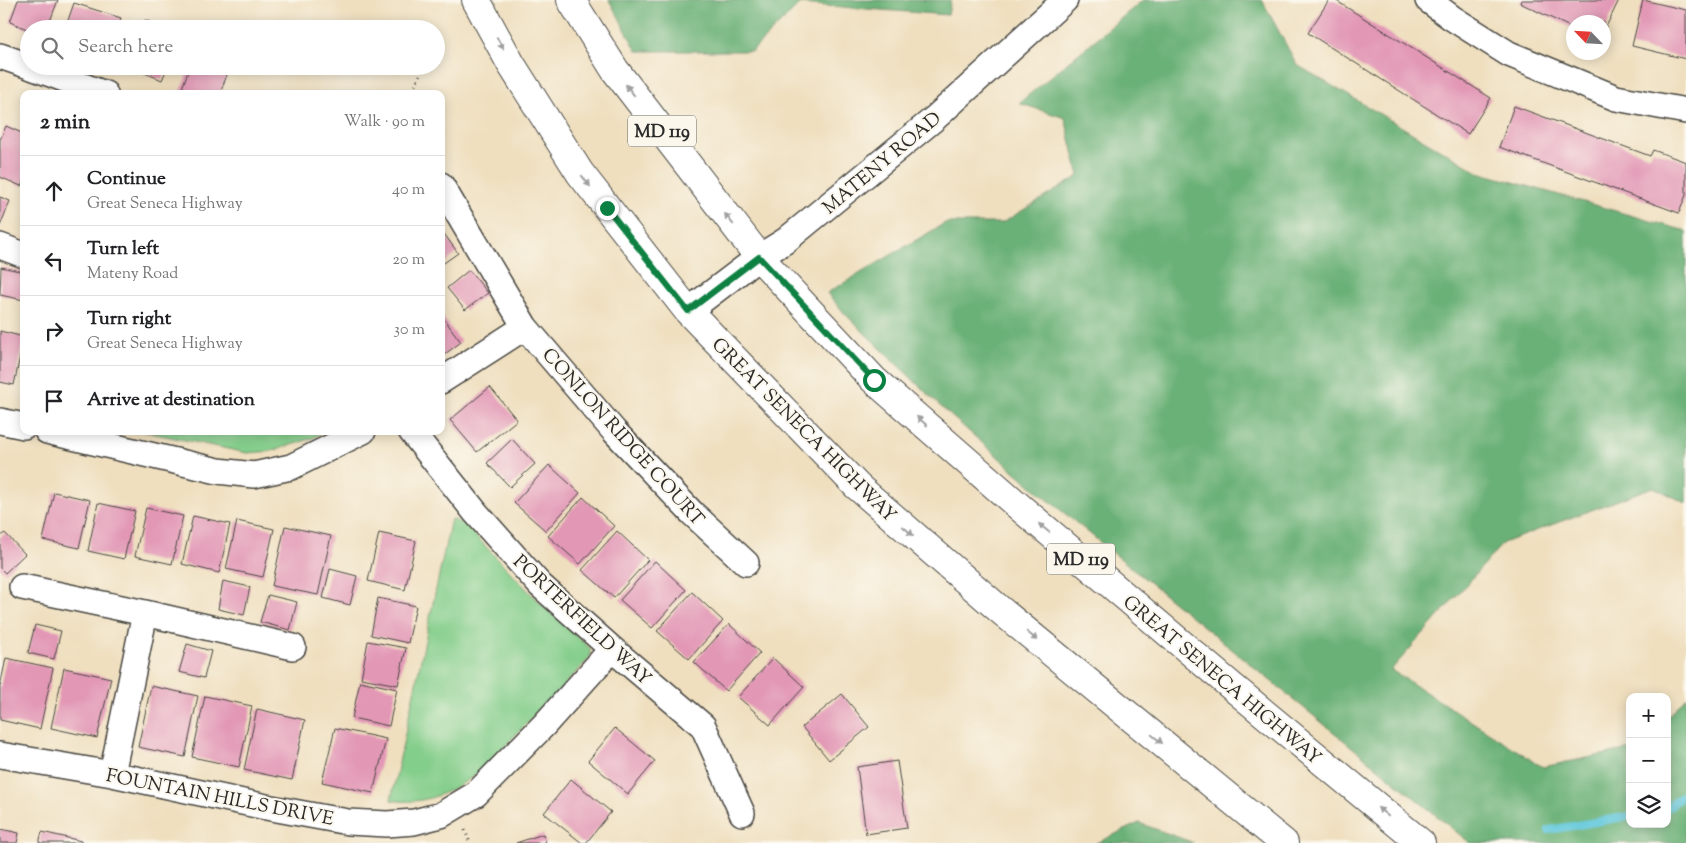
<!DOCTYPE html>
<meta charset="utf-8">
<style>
body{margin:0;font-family:"Sorts Mill Goudy",serif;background:#f6f6f6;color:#202124}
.controls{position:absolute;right:15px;bottom:15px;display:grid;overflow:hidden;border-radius:10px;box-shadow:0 2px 12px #0003}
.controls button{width:45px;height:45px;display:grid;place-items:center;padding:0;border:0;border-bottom:1px solid #e0e0e0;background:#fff;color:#202124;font:25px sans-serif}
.compass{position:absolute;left:1566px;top:15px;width:45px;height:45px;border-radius:50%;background:#fff;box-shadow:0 2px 12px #0003;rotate:295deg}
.stop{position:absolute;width:15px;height:15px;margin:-11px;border:4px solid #0b8043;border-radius:50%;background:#fff}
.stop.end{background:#0b8043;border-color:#fff;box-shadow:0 1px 5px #0008}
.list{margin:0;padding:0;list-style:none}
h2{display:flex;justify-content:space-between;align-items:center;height:65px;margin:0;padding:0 20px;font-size:21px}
h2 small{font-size:16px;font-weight:400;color:#757577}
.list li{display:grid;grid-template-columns:32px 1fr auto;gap:15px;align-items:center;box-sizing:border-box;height:70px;padding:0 20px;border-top:1px solid #e0e0e0}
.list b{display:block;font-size:19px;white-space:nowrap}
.list p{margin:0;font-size:16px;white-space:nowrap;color:#757577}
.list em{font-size:16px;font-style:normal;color:#757577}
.icon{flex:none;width:28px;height:28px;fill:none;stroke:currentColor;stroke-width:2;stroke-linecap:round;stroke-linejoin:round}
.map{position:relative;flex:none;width:1686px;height:843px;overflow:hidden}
.search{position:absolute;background:#fff;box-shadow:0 2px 12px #0003;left:20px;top:20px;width:425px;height:55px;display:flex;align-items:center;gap:12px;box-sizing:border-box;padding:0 18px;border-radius:28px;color:#757577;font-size:19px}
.panel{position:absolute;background:#fff;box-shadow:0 2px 12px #0003;left:20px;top:90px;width:425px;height:345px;border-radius:10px}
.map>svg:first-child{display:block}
.green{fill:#84ce8b;stroke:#587c5b}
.forest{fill:#6bb177;stroke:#4b6e51}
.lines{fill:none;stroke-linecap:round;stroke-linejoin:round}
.stream{stroke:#5fc7dc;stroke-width:8}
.building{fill:#e297b5}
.minor-casing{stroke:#484641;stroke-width:28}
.major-casing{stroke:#484641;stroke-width:30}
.path{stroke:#484641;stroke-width:3;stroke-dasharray:1 4;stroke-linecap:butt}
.minor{stroke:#fff;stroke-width:25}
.major{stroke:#fff;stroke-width:28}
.oneway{fill:#a0a0a0}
.route{stroke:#0b8043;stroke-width:6}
.labels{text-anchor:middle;stroke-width:4;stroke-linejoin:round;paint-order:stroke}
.shield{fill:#fbf7ec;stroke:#696865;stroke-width:1}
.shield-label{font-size:18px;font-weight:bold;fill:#2b2b2b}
.street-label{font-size:19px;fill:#2b2b2b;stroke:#fbf7ec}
</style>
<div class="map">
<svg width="1686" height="843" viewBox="0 0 1686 843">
<rect width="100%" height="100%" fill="#fbf7ec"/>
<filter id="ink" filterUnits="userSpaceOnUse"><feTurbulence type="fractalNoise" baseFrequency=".02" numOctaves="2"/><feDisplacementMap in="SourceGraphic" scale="10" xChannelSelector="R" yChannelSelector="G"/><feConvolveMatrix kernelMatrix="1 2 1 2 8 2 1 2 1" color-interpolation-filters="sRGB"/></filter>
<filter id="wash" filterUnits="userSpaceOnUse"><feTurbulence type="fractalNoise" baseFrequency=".0096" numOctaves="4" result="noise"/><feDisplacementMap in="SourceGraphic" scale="20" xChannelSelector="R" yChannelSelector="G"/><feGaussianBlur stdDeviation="1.12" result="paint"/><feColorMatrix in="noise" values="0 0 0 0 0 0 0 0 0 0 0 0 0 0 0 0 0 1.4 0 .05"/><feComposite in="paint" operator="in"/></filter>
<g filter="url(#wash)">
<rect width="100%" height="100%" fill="#efdfbf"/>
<!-- green -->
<path class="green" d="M142 431H324L313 438 272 451 247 453Z
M451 519 464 524 538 601 590 648V658L480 772C453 791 425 806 391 800Z"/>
<!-- forest -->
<path class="forest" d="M609 0H951L948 15 800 4 752 51H637Z
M1143 0H1262L1297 65 1478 172 1686 231V503L1653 487 1503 543 1391 670 1543 767 1630 749V824H1667V718L1686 697V843H1470L1036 490 941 407 846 315 827 293 945 223H1002L1079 176 1065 118 1019 103Z
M1139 823 1194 843H1096Z"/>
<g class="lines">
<!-- stream -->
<path class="stream" d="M1667 808 1686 793
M1549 830 1630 816"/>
</g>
<g id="blocks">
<!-- building -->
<path class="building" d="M18 0H58L47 29 29 30 10 22Z
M1329 0H1335L1491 98 1468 134 1308 33Z
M1521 0H1619L1604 31V22H1574V29L1520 3Z
M1643 0 1686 10V59L1632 46Z
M74 3 121 18 117 29H65Z
M145 20 167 29H142Z
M128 66H168L162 80Z
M190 66H230L220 94H188L181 91Z
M1514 106 1650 156 1653 150 1686 162V195L1679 213 1499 147Z
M6 126 24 134V180L21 186 0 177V140Z
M0 197 10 201 0 226Z
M442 231 458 253 441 265V232Z
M1 267 24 272V300L0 295Z
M469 270 488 293 465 310 447 288Z
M441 315 461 342 441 357Z
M0 331 24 337 14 385 0 382Z
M490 387 517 420 477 452 450 420Z
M512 439 535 464 510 487 487 463Z
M549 465 580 493 546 531 514 503Z
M54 492 90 500 79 548 43 540Z
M583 497 614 526 580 564 548 536Z
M98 503 135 511 124 559 88 551Z
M146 508 183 516 172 564 135 556Z
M193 516 230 524 219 573 182 564Z
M237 521 274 529 263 577 226 569Z
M285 526 331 536 318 595 272 586Z
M617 531 648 560 614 598 582 570Z
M5 533 25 554 5 573 0 568V537Z
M379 533 416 541 405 590 368 581Z
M655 561 686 590 652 628 620 600Z
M330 569 357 576 350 605 323 598Z
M223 581 250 587 244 615 218 609Z
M692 592 723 621 689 659 657 631Z
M268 595 297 602 290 630 260 622Z
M378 598 416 606 408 643 371 635Z
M729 624 760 653 726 691 694 662Z
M35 625 61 631 54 659 28 653Z
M368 641 406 648 398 685 361 678Z
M187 644 211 651 204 678 179 672Z
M6 658 53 668 40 729 0 720V687Z
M773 658 804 687 770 725 738 697Z
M64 668 111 678 97 738 51 728Z
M360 681 397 689 389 726 352 718Z
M151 686 198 696 185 757 138 747Z
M842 694 869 727 829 760 802 727Z
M205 696 252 706 239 767 192 757Z
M257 709 305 720 292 780 244 770Z
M335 728 386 739 373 793 322 782Z
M615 728 655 761 628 794 588 761Z
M897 761 907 828 866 834 857 767Z
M571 779 611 812 586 843H582L544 813Z
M0 829 19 833 17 843H0Z
M42 832 81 841V843H39Z
M543 834 546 843H516Z"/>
</g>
</g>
<g filter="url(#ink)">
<use href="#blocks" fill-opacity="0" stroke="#484641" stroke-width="1"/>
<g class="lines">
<defs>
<path id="minor" d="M1428 0 1452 18 1509 54 1616 98 1686 111
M0 56 29 66
M29 66 105 94
M441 185 525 327 614 431 692 513 746 563
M0 246 24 255
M688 311 759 257 785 241 935 118 1065 0
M441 381 525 327
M0 421 24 426
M47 431 218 471 254 475 291 467 363 431
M411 431 476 513 540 585 612 649 703 726 742 813
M22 587 145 613 293 647
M0 755 112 774 266 807 348 822 387 824 414 822 441 815 476 794 544 725 612 649
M112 774 145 613"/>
<path id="major" d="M476 0 511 64 580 173 688 311 857 486 999 609 1284 843
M571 0 615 70 759 257 874 380 1023 510 1230 685 1421 843"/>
</defs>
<!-- minor casing -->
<use href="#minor" class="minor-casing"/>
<!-- major casing -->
<use href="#major" class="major-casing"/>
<!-- path -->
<path class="path" d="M436 47 443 34
M411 94 412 90 425 66
M465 830 470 843"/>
<!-- minor -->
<use href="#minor" class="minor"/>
<!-- major -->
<use href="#major" class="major"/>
</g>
<!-- one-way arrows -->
<defs><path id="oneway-solid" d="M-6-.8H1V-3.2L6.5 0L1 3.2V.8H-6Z" transform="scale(1.25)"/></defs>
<g class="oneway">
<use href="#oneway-solid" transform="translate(500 43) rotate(61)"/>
<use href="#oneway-solid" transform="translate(630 90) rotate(-128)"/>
<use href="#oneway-solid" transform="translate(586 181) rotate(52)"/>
<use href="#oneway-solid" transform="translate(729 219) rotate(-128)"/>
<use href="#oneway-solid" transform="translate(922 421) rotate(-139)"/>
<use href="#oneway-solid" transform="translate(1044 528) rotate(-140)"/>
<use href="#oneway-solid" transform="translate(908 531) rotate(41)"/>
<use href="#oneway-solid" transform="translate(1032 636) rotate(39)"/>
<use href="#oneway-solid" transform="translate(1157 739) rotate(39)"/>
<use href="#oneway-solid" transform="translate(1383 812) rotate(-140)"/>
</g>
</g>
<g class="lines" filter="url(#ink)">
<!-- route -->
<path class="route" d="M607 208 688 311 759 257 874 380"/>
</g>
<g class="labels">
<!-- shield labels -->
<g class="shield">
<rect x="628" y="115.5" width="68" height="31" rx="4"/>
<rect x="1047" y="543.5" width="68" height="31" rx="4"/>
</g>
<g class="shield-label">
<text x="662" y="137">MD 119</text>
<text x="1081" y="565">MD 119</text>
</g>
<!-- street labels -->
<g class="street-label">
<text transform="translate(881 162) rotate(-40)" y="7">MATENY ROAD</text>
<text transform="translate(805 429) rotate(45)" y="7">GREAT SENECA HIGHWAY</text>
<text transform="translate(624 436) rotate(48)" y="7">CONLON RIDGE COURT</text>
<text transform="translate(583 619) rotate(43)" y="7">PORTERFIELD WAY</text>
<text transform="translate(1223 679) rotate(40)" y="7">GREAT SENECA HIGHWAY</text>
<text transform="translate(220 796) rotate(11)" y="7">FOUNTAIN HILLS DRIVE</text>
</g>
</g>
</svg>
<div class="controls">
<button>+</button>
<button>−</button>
<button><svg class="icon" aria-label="layers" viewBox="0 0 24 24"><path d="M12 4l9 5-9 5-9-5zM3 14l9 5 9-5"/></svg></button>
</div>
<svg class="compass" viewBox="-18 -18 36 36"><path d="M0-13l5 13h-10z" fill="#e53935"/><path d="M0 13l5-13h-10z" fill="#757577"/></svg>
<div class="stop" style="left:874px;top:380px"></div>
<div class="stop end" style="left:607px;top:208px"></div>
<div class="search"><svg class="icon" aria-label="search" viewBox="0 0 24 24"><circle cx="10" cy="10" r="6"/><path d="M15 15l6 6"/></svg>Search here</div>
<section class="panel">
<h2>2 min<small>Walk · 90 m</small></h2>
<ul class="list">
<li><svg class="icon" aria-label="ahead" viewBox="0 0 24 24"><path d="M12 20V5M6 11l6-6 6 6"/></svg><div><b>Continue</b><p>Great Seneca Highway</p></div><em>40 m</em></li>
<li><svg class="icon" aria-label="left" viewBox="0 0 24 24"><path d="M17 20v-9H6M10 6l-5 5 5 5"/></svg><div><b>Turn left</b><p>Mateny Road</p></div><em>20 m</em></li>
<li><svg class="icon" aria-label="right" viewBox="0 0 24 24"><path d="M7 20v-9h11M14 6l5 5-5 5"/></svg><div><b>Turn right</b><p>Great Seneca Highway</p></div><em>30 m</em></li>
<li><svg class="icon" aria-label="arrive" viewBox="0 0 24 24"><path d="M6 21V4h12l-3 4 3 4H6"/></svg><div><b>Arrive at destination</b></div></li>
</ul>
</section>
</div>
